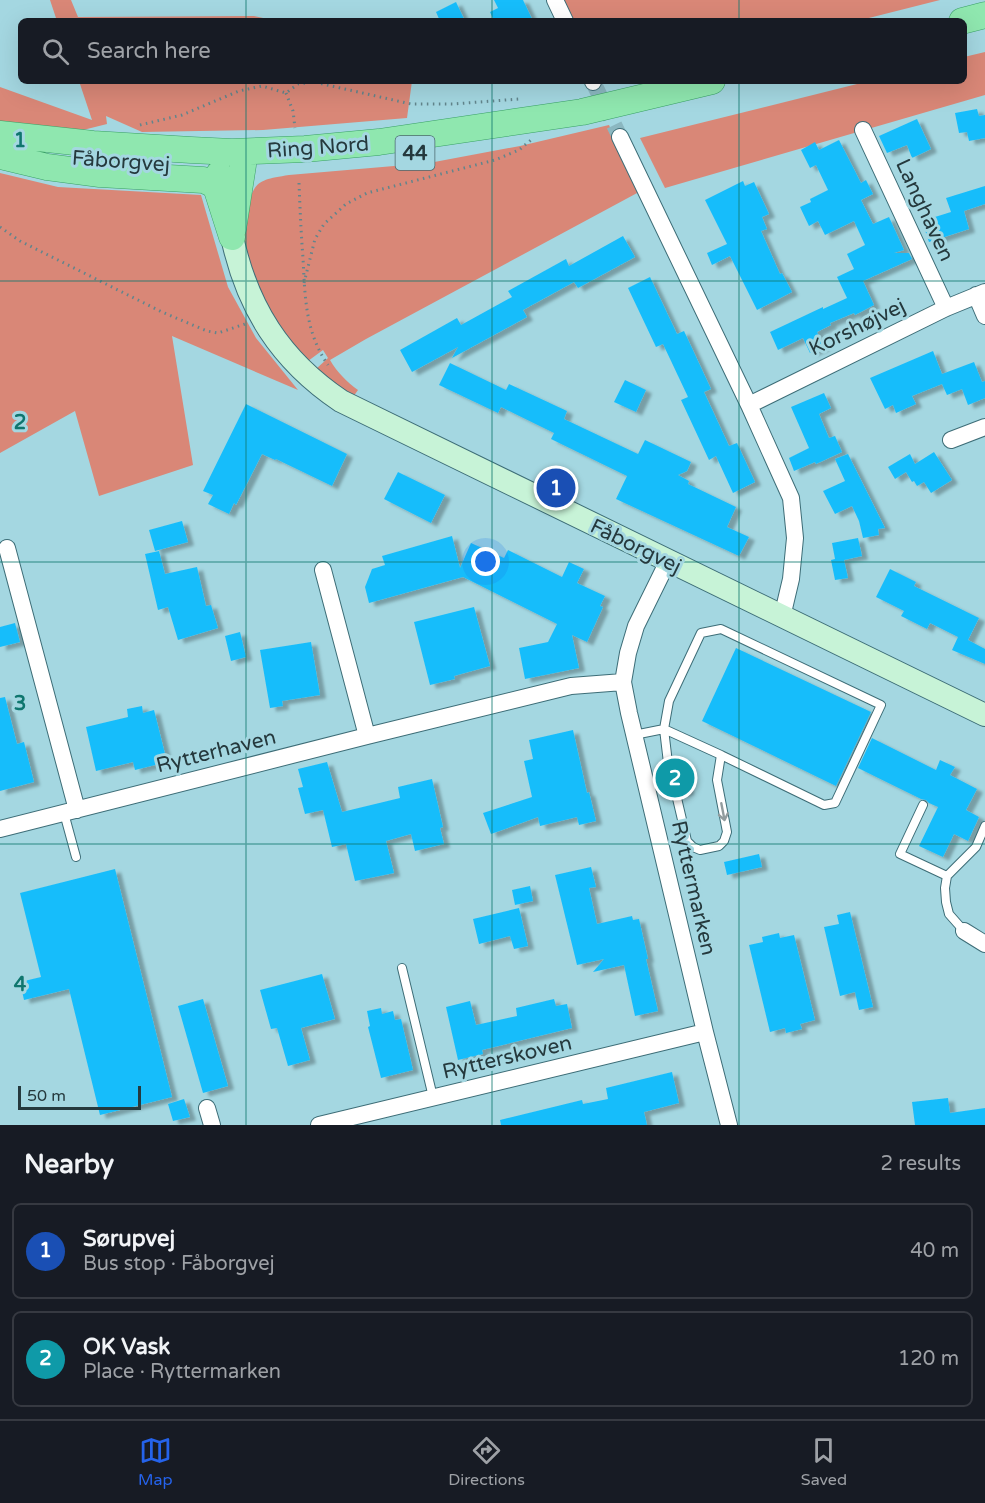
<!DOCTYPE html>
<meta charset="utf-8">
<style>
body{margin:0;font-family:"Varela Round",sans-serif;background:#242831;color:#f1f3f6}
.scale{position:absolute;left:18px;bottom:15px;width:123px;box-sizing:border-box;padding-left:6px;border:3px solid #25393d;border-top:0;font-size:16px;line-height:21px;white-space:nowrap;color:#25393d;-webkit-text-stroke:4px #a4d7e1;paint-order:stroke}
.you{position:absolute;left:486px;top:562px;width:21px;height:21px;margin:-15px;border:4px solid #fff;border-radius:50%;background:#1a73e8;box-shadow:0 0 0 9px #1a73e833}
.badge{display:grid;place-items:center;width:39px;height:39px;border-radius:50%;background:#2563eb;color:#fff;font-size:20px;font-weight:700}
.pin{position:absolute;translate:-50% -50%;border:3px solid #fff;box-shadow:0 2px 6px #0006}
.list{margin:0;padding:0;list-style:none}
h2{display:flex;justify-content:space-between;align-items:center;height:78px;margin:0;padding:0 24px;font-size:26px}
h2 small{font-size:20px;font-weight:400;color:#9ea1a6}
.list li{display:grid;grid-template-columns:39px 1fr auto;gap:18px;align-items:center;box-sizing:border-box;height:96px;margin:0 12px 12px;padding:0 12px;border:2px solid #363941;border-radius:9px}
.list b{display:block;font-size:22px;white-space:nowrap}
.list p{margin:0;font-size:20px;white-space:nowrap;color:#9ea1a6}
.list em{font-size:20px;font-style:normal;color:#9ea1a6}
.icon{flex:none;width:33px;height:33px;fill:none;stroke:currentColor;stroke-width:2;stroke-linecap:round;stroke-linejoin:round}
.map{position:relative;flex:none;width:985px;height:1125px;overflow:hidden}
.search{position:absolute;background:#171b24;box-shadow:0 6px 24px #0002;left:18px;right:18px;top:18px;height:66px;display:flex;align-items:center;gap:15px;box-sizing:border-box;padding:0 21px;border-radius:9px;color:#9ea1a6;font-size:22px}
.sheet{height:294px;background:#171b24}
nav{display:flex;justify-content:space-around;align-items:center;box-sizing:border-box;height:84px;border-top:2px solid #363941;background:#171b24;font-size:16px;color:#9ea1a6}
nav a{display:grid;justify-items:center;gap:3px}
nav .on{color:#2563eb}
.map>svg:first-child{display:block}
.green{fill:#d98777}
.building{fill:#19bdfb;filter:url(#shadow)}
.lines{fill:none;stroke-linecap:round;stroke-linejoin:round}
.street-tunnel{stroke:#8bb7c0;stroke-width:16;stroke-dasharray:16 8;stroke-linecap:butt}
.lane-casing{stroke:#3d6d77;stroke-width:10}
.street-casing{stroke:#3d6d77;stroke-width:18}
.secondary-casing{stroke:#3d6d77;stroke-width:24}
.primary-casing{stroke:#39a065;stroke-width:27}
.path{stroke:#62858c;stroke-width:3;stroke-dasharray:1.5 4.5;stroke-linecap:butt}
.lane{stroke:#fff;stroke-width:8}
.street{stroke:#fff;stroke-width:16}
.secondary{stroke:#c7f3d7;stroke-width:22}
.primary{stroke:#8fe7af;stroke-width:26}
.oneway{stroke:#929c9e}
.grid{fill:none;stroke:#0f766e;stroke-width:1.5;stroke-opacity:0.55}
.labels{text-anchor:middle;stroke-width:6;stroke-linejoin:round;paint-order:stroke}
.shield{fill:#a4d7e1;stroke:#4b686e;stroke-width:1.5}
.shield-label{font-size:20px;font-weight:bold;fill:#25393d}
.street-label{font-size:21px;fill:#25393d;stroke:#a4d7e1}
.grid-label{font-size:20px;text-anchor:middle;font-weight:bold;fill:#0f766e;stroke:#a4d7e1;stroke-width:6;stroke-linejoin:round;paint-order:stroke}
</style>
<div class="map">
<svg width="985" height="1125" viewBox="0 0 985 1125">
<defs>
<filter id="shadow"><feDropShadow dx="6" dy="3.5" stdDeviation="1.5" flood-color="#0004"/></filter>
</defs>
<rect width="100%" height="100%" fill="#a4d7e1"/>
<!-- green -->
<path class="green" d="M50 0H71L78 17 254 16 277 21H57Z
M564 0H940L857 21H574Z
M985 52V95L665 188 640 138 869 81H964V57Z
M79 81H412L407 118 263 130 142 132 106 116 107 124 83 130 0 122V87L92 120Z
M609 125 639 192 366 339 330 360C337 372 347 382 358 390L353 397 316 369 328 358 323 350 308 361C280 330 258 295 247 254 246 247 243 239 244 232 244 225 246 219 247 213 253 181 258 180 289 175L429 163 520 146Z
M0 173 58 187 201 195 228 287 256 338 298 390 172 336 193 465 99 496 75 411 0 453Z"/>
<!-- building -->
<path class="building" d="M494 0H523L533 21H494L490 12 498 8Z
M456 2 465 21H440L436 12Z
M977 109 979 116 985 115V138L969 141 967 132 959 133 955 113Z
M917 119 931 149 912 158 907 145 887 153 879 136Z
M839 140 861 183 866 180 873 194 861 200 873 224 889 217 904 250 894 253H909L912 259 863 281 874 305 855 315 854 313 830 323 831 325 817 332 824 347 810 353 803 338 778 350 770 332 823 307V309L847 298 837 277 854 269 847 254 865 245 854 221 825 235 818 221 809 226 800 207 811 202 810 199 828 190 816 165 810 168 801 150 815 142 819 150Z
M743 181 745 186 754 182 769 214 762 217 767 229 761 231 780 274 782 273 792 292 757 310 730 256 712 265 707 253 727 244 705 200Z
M985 186V204L964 211 969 229 929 242 922 221 951 212 946 198Z
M623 236 635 257 578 288 574 282 523 310 527 317 452 358 458 347 412 372 400 350 457 318 461 325 512 297 508 291 566 259 569 266Z
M650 277 677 334 684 331 711 389 704 392 729 446 737 443 755 482 733 493 716 456 709 460 681 400 688 397 663 344 656 347 628 288Z
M933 351 942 374 974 362 982 382 985 381V398L968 405 962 389 947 395 942 384 912 396 916 404 896 413 893 405 885 409 870 378Z
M450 363 506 390 509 384 567 411 564 419 638 454 645 440 691 462 687 471 678 475 689 481 688 484 736 507 727 527 749 537 739 556 616 499 627 476 551 439 554 433 501 407 498 413 439 385Z
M625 380 646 390 636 412 614 402Z
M824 393 831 408 819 414 829 438 835 436 842 452 816 464 815 462 794 471 789 458 809 448 791 407Z
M246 404 347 454 332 486 276 459 275 460 262 454 236 505 234 503 229 514 208 504 213 495 203 491Z
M934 452 952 480 931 493 924 482 917 486 914 481 912 482 906 472 895 479 888 467 910 454 915 464Z
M848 454 885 528 878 529 879 535 863 538 859 521 852 506 835 514 823 491 845 481 835 459Z
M398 472 445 495 431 523 384 499Z
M182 521 188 542 155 551 149 530Z
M452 536 460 568 471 543 504 558 508 550 562 577 569 562 584 569 577 583 605 596 600 606 603 607 587 642 572 635 579 668 525 679 519 648 548 642 557 624 463 577 369 603 365 587 372 569 385 565 382 556Z
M858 538 862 556 844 560 848 578 835 580 831 560 835 559 832 543Z
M159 551 165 574 197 567 206 606 211 605 218 628 178 640 168 607 158 610 145 554Z
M890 569 916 582 914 586 979 618 968 640 985 649V664L952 650 958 637 930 623 927 629 901 616 904 611 876 597Z
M474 607 490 666 454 676 455 679 430 685 414 622Z
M15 623 20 642 0 647V627Z
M240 632 246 657 231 661 225 636Z
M311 642 320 695 282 701 283 706 270 708 260 650Z
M736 648 871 712 836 786 702 721Z
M5 697 17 744 24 742 34 782 0 791V698Z
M142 706 143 713 154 710 167 762 135 770 133 762 96 771 86 727 128 717 127 709Z
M573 730 587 793 589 792 596 821 579 825 577 817 540 826 538 817 491 834 483 813 532 797 524 761 533 759 529 740Z
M872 738 936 770 940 760 955 767 950 775 977 789 966 810 979 817 968 841 954 834 943 857 919 846 938 807 929 803 926 800 921 799 858 768Z
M681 760 688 791 682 793 680 789 675 788 671 790 669 795 662 764 665 769H669L674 766V762Z
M327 762 342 812 400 798 398 787 432 779 443 827 440 828 444 844 415 851 411 834 386 841 394 873 355 881 346 844 332 847 323 810 305 814 298 788 303 787 298 769Z
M759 854 762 867 727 875 724 862Z
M591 867 596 887 589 888 597 924 632 916 633 920 639 919 648 959H646L658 1011 635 1016 624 965 593 972 604 959 577 965 555 875Z
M115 869 172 1097 100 1115 69 989 24 1000 20 982 41 977 20 893Z
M530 886 533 901 515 905 512 890Z
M519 908 528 946 514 949 510 936 479 944 473 919Z
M850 912 873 1007 859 1010 855 992 840 996 824 927 839 924 837 915Z
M779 933 780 938 794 935 815 1020 800 1024 802 1029 786 1033 785 1028 770 1032 749 945 763 942 762 937Z
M322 974 335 1019 301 1028 310 1060 288 1066 277 1028 271 1029 260 990Z
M203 999 228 1086 203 1093 178 1006Z
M554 999 556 1006 567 1004 572 1028 482 1050 483 1054 458 1060 446 1007 470 1001 476 1025 517 1016 516 1008Z
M381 1008 382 1014 393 1011 395 1020 401 1019 413 1070 381 1078 368 1027 370 1026 367 1011Z
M672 1072 679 1103 644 1112 647 1125H501L500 1120 582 1100 583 1104 608 1099 606 1088Z
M948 1098 950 1113 985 1108V1125H915L912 1102Z
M184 1099 190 1117 173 1121 168 1104Z"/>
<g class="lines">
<!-- street-tunnel -->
<path class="street-tunnel" d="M593 82 620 137"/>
<defs>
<path id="lane" d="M664 729 668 763
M634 735 664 729 669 701 701 633 721 629 881 705 835 803 824 805 721 755 664 729
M676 794 687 841 693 847 700 850 719 846 724 841 727 832 717 780 721 755
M923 805 900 854 947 876
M64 813 76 857
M964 931 949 914 946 902 945 888 947 876 976 847 985 826
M402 968 433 1097"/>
<path id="street" d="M555 0 565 21
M593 81V82
M863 130 946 308
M620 137 749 405 791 498 795 538 791 579 782 617
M976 295 985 316
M749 405 946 308 985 292
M951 440 985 427
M7 548 77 810
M668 561 636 626 628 653 623 682 629 713 705 1032 729 1125
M323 570 367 736
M0 829 367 736 571 686 623 682
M964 931 985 944
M207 1108 212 1125
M319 1125 705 1032"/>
<path id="secondary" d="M232 237C247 307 280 360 341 401L985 715"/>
<path id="primary" d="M962 21 985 15
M0 134 93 144 191 150 232 152 305 149 379 142 582 112 712 81
M232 152 241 158 243 165 233 229
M0 156 47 167 100 174 203 180 213 184 217 190
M219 174 217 190 232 237"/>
</defs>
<!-- lane casing -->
<use href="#lane" class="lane-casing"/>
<!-- street casing -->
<use href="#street" class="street-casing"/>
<!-- secondary casing -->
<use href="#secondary" class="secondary-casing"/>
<!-- primary casing -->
<use href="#primary" class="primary-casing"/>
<!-- path -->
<path class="path" d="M286 93 293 111 295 128
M140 125 182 115 239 91 262 86 286 93 298 84 314 82 411 104H453L519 99
M299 183C300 208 301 233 303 258 305 296 305 332 328 365
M0 227 20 241 162 312 207 331 218 333 245 324
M304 283 315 239 324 224 346 204 367 193 495 160 519 150 531 140"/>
<!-- lane -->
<use href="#lane" class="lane"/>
<!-- street -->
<use href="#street" class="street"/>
<!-- secondary -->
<use href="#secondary" class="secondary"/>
<!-- primary -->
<use href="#primary" class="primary"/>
</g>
<!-- one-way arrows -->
<defs><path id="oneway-shaft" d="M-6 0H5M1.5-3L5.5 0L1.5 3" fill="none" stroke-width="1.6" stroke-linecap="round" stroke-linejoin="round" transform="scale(1.5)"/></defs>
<use class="oneway" href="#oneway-shaft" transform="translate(723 812) rotate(79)"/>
<!-- grid -->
<path class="grid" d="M246 0V21M492 0V21M739 0V21M246 81V1125M492 81V1125M739 81V1125M0 281H985M0 562H985M0 844H985"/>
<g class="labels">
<!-- shield labels -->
<rect class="shield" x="395.5" y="136" width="39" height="34" rx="4.5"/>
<g class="shield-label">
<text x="415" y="160">44</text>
</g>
<!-- street labels -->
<g class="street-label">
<text transform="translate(318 147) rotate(-4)" y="7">Ring Nord</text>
<text transform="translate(121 161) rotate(4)" y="7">Fåborgvej</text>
<text transform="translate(925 210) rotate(65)" y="7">Langhaven</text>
<text transform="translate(857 327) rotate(-26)" y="7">Korshøjvej</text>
<text transform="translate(636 546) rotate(26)" y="7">Fåborgvej</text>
<text transform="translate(216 751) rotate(-14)" y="7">Rytterhaven</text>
<text transform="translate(694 888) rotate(77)" y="7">Ryttermarken</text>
<text transform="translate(507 1057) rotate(-13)" y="7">Rytterskoven</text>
</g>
</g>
<g class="grid-label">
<text x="20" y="147">1</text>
<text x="20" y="429">2</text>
<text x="20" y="710">3</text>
<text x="20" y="991">4</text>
</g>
</svg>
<div class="scale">50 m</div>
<div class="you"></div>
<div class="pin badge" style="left:556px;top:488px;background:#1a4fb4">1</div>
<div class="pin badge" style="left:675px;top:778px;background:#0f9aa8">2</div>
<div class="search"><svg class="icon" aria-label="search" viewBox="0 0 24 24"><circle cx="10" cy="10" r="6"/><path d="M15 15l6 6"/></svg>Search here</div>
</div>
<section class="sheet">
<h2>Nearby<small>2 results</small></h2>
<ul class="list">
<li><span class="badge" style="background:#1a4fb4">1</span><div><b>Sørupvej</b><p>Bus stop · Fåborgvej</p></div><em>40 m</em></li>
<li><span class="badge" style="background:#0f9aa8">2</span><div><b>OK Vask</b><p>Place · Ryttermarken</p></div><em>120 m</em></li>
</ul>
</section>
<nav>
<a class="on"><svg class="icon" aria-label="map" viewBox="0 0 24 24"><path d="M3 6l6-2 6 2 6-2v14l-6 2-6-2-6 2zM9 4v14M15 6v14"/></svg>Map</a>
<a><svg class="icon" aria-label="directions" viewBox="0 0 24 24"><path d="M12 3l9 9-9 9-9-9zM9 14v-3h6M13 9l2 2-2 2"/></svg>Directions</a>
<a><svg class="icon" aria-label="saved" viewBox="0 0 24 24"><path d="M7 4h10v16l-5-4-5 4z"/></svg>Saved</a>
</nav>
